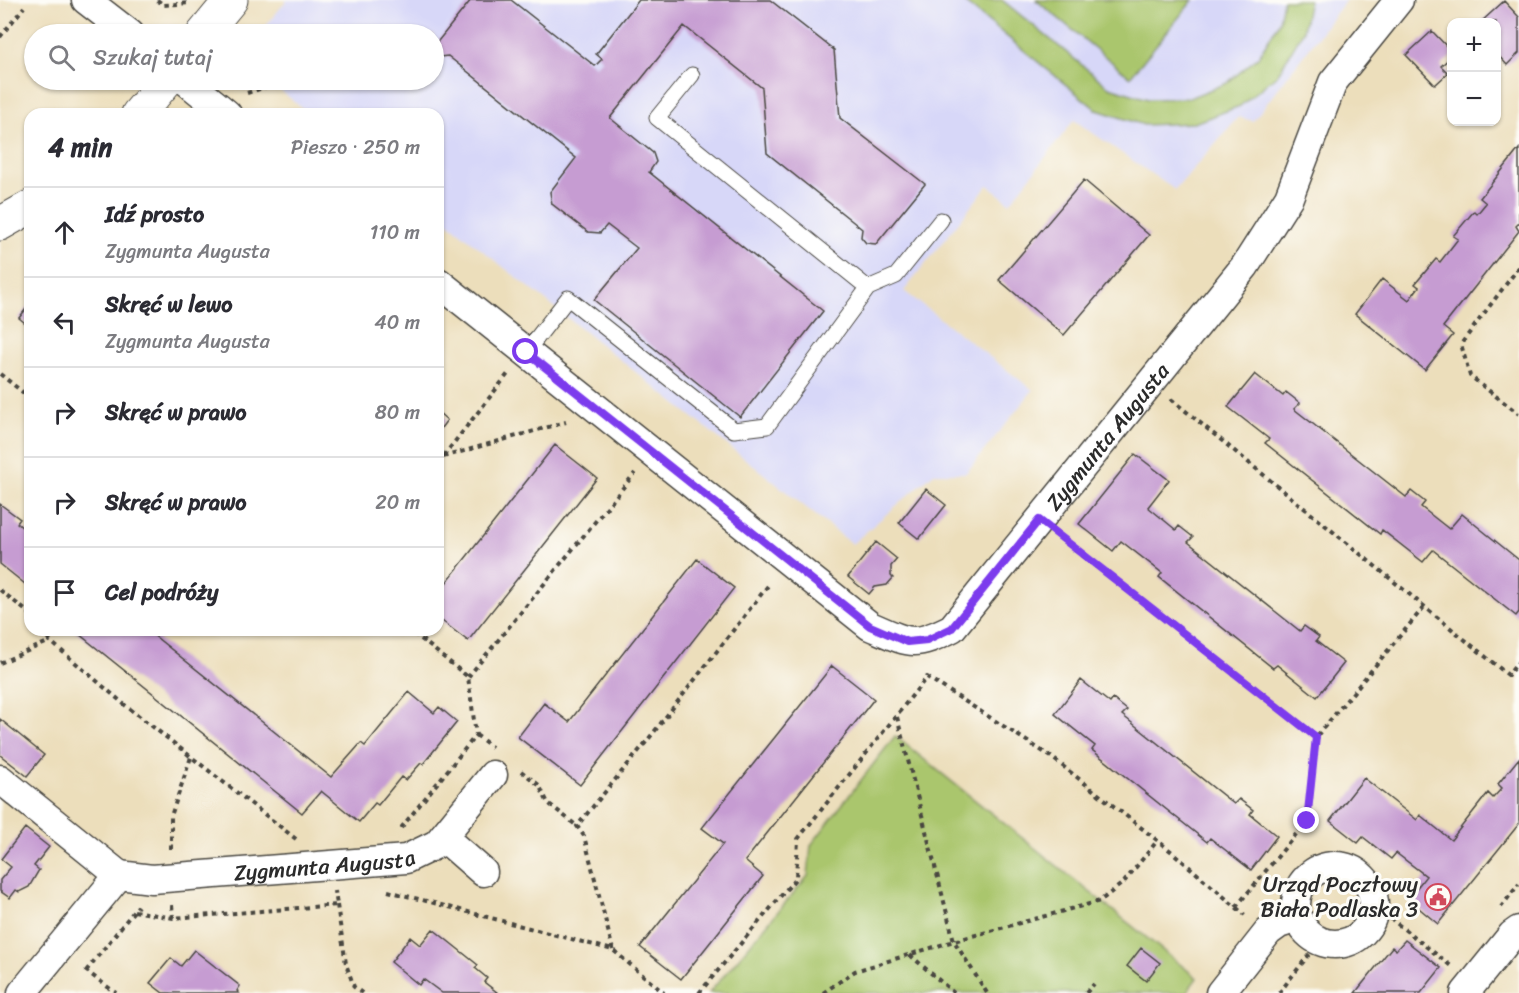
<!DOCTYPE html>
<html lang="pl">
<meta charset="utf-8">
<style>
body{margin:0;font-family:Sriracha,sans-serif;background:#f7f7f7;color:#2b2b33}
.controls{position:absolute;right:18px;top:18px;display:grid;overflow:hidden;border-radius:12px;box-shadow:0 2px 4px #0004}
.controls button{width:54px;height:54px;display:grid;place-items:center;padding:0;border:0;border-bottom:2px solid #e1e1e2;background:#fff;color:#2b2b33;font:30px sans-serif}
.stop{position:absolute;width:18px;height:18px;margin:-14px;border:4px solid #7c3aed;border-radius:50%;background:#fff}
.stop.end{background:#7c3aed;border-color:#fff;box-shadow:0 2px 6px #0008}
.list{margin:0;padding:0;list-style:none}
h2{display:flex;justify-content:space-between;align-items:center;height:78px;margin:0;padding:0 24px;font-size:26px}
h2 small{font-size:20px;font-weight:400;color:#7c7c81}
.list li{display:grid;grid-template-columns:39px 1fr auto;gap:18px;align-items:center;box-sizing:border-box;height:90px;padding:0 24px;border-top:2px solid #e1e1e2}
.list b{display:block;font-size:22px;white-space:nowrap}
.list p{margin:0;font-size:20px;white-space:nowrap;color:#7c7c81}
.list em{font-size:20px;font-style:normal;color:#7c7c81}
.icon{flex:none;width:33px;height:33px;fill:none;stroke:currentColor;stroke-width:2;stroke-linecap:round;stroke-linejoin:round}
.map{position:relative;flex:none;width:1519px;height:993px;overflow:hidden}
.search{position:absolute;background:#fff;box-shadow:0 2px 4px #0004;left:24px;top:24px;width:420px;height:66px;display:flex;align-items:center;gap:15px;box-sizing:border-box;padding:0 21px;border-radius:33px;color:#7c7c81;font-size:22px}
.panel{position:absolute;background:#fff;box-shadow:0 2px 4px #0004;left:24px;top:108px;width:420px;height:528px;border-radius:18px}
.map>svg:first-child{display:block}
.built{fill:#d7d7f8}
.green{fill:#aac66d;stroke:#6a784c;stroke-width:1.5}
.building{fill:#c69cd2}
.lines{fill:none;stroke-linecap:round;stroke-linejoin:round}
.service-casing{stroke:#484641;stroke-width:17}
.minor-casing{stroke:#484641;stroke-width:31}
.tertiary-casing{stroke:#484641;stroke-width:35}
.path{stroke:#484641;stroke-width:4;stroke-dasharray:4.5 4.5;stroke-linecap:butt}
.service{stroke:#fff;stroke-width:15}
.minor{stroke:#fff;stroke-width:28}
.tertiary{stroke:#fff;stroke-width:33}
.route{stroke:#7c3aed;stroke-width:8}
.labels{text-anchor:middle;stroke-width:6;stroke-linejoin:round;paint-order:stroke}
.street-label{font-size:22px;fill:#2b2b2b;stroke:#fdfcf7}
.poi-label{font-size:22px;fill:#2b2b2b;stroke:#fdfcf7;text-anchor:end}
</style>
<div class="map">
<svg width="1519" height="993" viewBox="0 0 1519 993">
<rect width="100%" height="100%" fill="#fdfcf7"/>
<filter id="ink" filterUnits="userSpaceOnUse"><feTurbulence type="fractalNoise" baseFrequency=".0167" numOctaves="2"/><feDisplacementMap in="SourceGraphic" scale="12" xChannelSelector="R" yChannelSelector="G"/><feConvolveMatrix kernelMatrix="1 2 1 2 8 2 1 2 1" color-interpolation-filters="sRGB"/></filter>
<filter id="wash" filterUnits="userSpaceOnUse"><feTurbulence type="fractalNoise" baseFrequency=".008" numOctaves="4" result="noise"/><feDisplacementMap in="SourceGraphic" scale="24" xChannelSelector="R" yChannelSelector="G"/><feGaussianBlur stdDeviation="1.35" result="paint"/><feColorMatrix in="noise" values="0 0 0 0 0 0 0 0 0 0 0 0 0 0 0 0 0 1.4 0 .05"/><feComposite in="paint" operator="in"/></filter>
<g filter="url(#wash)">
<rect width="100%" height="100%" fill="#ecdebb"/>
<!-- built -->
<path class="built" d="M287 0H1346L1253 121 1238 117 1175 190 1074 120 1010 203 988 185 904 291 1033 390 966 473H934L852 544 438 215V114H310L267 80H434V34H259Z"/>
<!-- green -->
<path class="green" d="M962 0H1002L1109 87 1148 99 1189 98 1227 83 1258 57 1279 22 1283 0H1309L1303 31 1278 74 1240 106 1194 123 1144 125 1097 110Z
M1036 0H1193L1130 77Z
M895 736 1197 978 1186 993H709L808 876 811 845Z"/>
<g id="blocks">
<!-- building -->
<path class="building" d="M471 0H511L595 66 602 59 596 54 639 0H770L834 50 840 118 925 184 876 244 866 243 861 237 862 229 767 153 762 88 684 26 610 118 653 153 656 162 649 172 823 311 740 417 594 300 637 248 607 225 600 233 588 232 552 204 550 192 576 158 448 56 439 57 434 52V46Z
M1504 1 1519 17V53L1507 65 1496 53V22H1481Z
M1432 31 1452 52V56L1441 66 1448 73 1435 85 1406 55Z
M1519 149V223L1516 226 1519 231 1443 327 1453 335 1425 370 1355 314 1382 279 1409 300 1419 287 1415 284 1436 259 1440 262 1458 239 1453 236 1474 211 1477 214 1486 203 1480 198Z
M1084 180 1149 235 1064 335 999 280Z
M30 304V327L19 318Z
M1255 374 1283 396 1286 392 1300 403 1294 409 1406 497 1411 491 1425 502 1421 507 1449 529 1462 514 1519 560V612L1516 616 1433 550 1423 562 1382 530 1380 534 1265 443 1269 439 1228 407Z
M438 412 447 420 438 432Z
M555 445 597 478 468 641 438 618V593Z
M1135 454 1169 480 1148 507 1176 530 1179 526 1193 537 1188 542 1300 631 1304 626 1319 637 1316 641 1344 663 1317 697 1277 665 1273 668 1159 577 1162 573 1121 541 1113 551 1079 524Z
M926 489 946 505 919 539 899 523Z
M0 504 20 519 17 523 30 534V588L0 564Z
M876 542 897 559 891 566V576L893 578 887 585 875 587 869 594 848 577Z
M697 559 734 588 580 785 518 737 544 703 569 722Z
M74 630H147L331 777 361 743 365 746 409 692 434 713 439 707 457 722 423 764 421 763 406 780 401 777 378 805 375 803 359 822 321 791 302 813Z
M832 666 874 699 745 861 763 876 681 979 640 947 723 844 702 828Z
M1081 680 1110 703 1113 699 1127 710 1122 715 1234 804 1239 799 1253 810 1250 814 1277 836 1251 870 1210 838 1207 842 1092 750 1095 746 1055 714Z
M0 719 44 755 27 776 0 755Z
M1519 758V824L1438 924 1408 899 1426 876 1396 853 1391 859 1363 837 1358 843 1330 821 1364 778 1417 820 1420 815 1451 840 1488 793 1493 798 1502 788 1498 784Z
M25 828 49 847 34 866 39 870 29 887 19 892 16 890 10 898 0 891V880L11 867 1 859Z
M433 929 478 965 475 968 487 978 484 982 498 993H442L423 979 419 985 391 962 410 937 420 945Z
M1405 940 1441 968 1421 993H1355L1392 947 1396 950Z
M1141 948 1160 963 1146 981 1127 966Z
M194 950 240 986 237 991 239 993H163L150 983 171 958 181 966Z"/>
</g>
</g>
<g filter="url(#ink)">
<use href="#blocks" fill-opacity="0" stroke="#484641" stroke-width="1.5"/>
<g class="lines">
<defs>
<path id="service" d="M692 75 657 118 868 288
M526 352 568 298 734 430 767 426 868 288 896 276 941 220"/>
<g id="minor">
<path d="M86 0 130 34"/>
<path d="M185 80 227 114"/>
<path id="s1" d="M438 282 870 626C910 643 912 648 952 628L1245 266 1289 197 1333 82 1399 0"/>
<path d="M0 779 119 875"/>
<path d="M443 837 483 872"/>
<circle cx="1335" cy="905" r="39"/>
<path id="s2" d="M119 875 152 879 406 859 437 844 493 775"/>
<path d="M22 993 119 875"/>
<path d="M1220 993 1268 932 1279 924 1298 918"/>
<path d="M1465 993 1512 935 1519 930"/>
</g>
<path id="tertiary" d="M203 34 231 0
M138 114 167 80
M0 224 30 207"/>
</defs>
<!-- service casing -->
<use href="#service" class="service-casing"/>
<!-- minor casing -->
<use href="#minor" class="minor-casing"/>
<!-- tertiary casing -->
<use href="#tertiary" class="tertiary-casing"/>
<!-- path -->
<path class="path" d="M157 0 164 5 190 3
M0 37 24 7
M247 93 269 86
M1519 267 1461 344 1470 376 1519 414
M0 374 30 398
M1171 399 1508 675 1519 661
M443 457 566 422
M438 463 508 374
M1061 538 1316 737
M0 590 30 614
M44 630 50 641 125 705 296 839
M0 663 50 641
M468 677 635 473
M897 717 954 941 987 993
M476 735 492 747
M521 771 539 785 548 803 577 826
M401 828 476 735 468 677 410 630
M171 849V816L191 757
M388 891 613 950 664 993
M172 905 173 918 337 905 335 891
M337 905 346 964 354 987 362 993
M1236 907 1307 821 1316 737 1424 607
M1501 907 1519 884
M134 911 173 918
M1390 918 1451 966
M613 950 584 836 577 826 647 741 770 583
M910 955 954 993
M85 970 116 993
M86 971 138 906
M699 993 796 878 798 839 927 677 1050 756 1172 852 1245 915
M823 993 855 971 954 941 1100 901 1124 882 1157 841
M1086 993 1094 984
M1279 993 1311 952"/>
<!-- service -->
<use href="#service" class="service"/>
<!-- minor -->
<use href="#minor" class="minor"/>
<!-- tertiary -->
<use href="#tertiary" class="tertiary"/>
</g>
</g>
<g class="lines" filter="url(#ink)">
<!-- route -->
<path class="route" d="M526 352 870 626 907 642 927 640 952 628 1039 520 1316 737 1307 821"/>
</g>
<!-- icons -->
<defs>
<symbol id="civic-ring" viewBox="-11 -11 22 22"><circle r="9.5" fill="#fdfcf7" stroke="#d1495b" stroke-width="1.5"/><path d="M-.6-6.5H3V-4.5H.6V-3L4-1V1h2V6H-6V1h2V-1L-.6-3ZM-1.2 2.5V6h2.4V2.5Z" fill="#d1495b"/></symbol>
</defs>
<g fill-rule="evenodd">
<use href="#civic-ring" x="1423" y="882" width="30" height="30"/>
</g>
<g class="labels">
<!-- street labels -->
<g class="street-label">
<text dy="8" stroke="none"><textPath href="#s1" startOffset="886">Zygmunta Augusta</textPath></text>
<text dy="8" stroke="none"><textPath href="#s2" startOffset="206">Zygmunta Augusta</textPath></text>
</g>
<!-- poi labels -->
<g class="poi-label">
<text x="1418" y="892">Urząd Pocztowy<tspan x="1418" dy="25">Biała Podlaska 3</tspan></text>
</g>
</g>
</svg>
<div class="controls">
<button>+</button>
<button>−</button>
</div>
<div class="stop" style="left:526px;top:352px"></div>
<div class="stop end" style="left:1307px;top:821px"></div>
<div class="search"><svg class="icon" aria-label="search" viewBox="0 0 24 24"><circle cx="10" cy="10" r="6"/><path d="M15 15l6 6"/></svg>Szukaj tutaj</div>
<section class="panel">
<h2>4 min<small>Pieszo · 250 m</small></h2>
<ul class="list">
<li><svg class="icon" aria-label="ahead" viewBox="0 0 24 24"><path d="M12 20V5M6 11l6-6 6 6"/></svg><div><b>Idź prosto</b><p>Zygmunta Augusta</p></div><em>110 m</em></li>
<li><svg class="icon" aria-label="left" viewBox="0 0 24 24"><path d="M17 20v-9H6M10 6l-5 5 5 5"/></svg><div><b>Skręć w lewo</b><p>Zygmunta Augusta</p></div><em>40 m</em></li>
<li><svg class="icon" aria-label="right" viewBox="0 0 24 24"><path d="M7 20v-9h11M14 6l5 5-5 5"/></svg><div><b>Skręć w prawo</b></div><em>80 m</em></li>
<li><svg class="icon" aria-label="right" viewBox="0 0 24 24"><path d="M7 20v-9h11M14 6l5 5-5 5"/></svg><div><b>Skręć w prawo</b></div><em>20 m</em></li>
<li><svg class="icon" aria-label="arrive" viewBox="0 0 24 24"><path d="M6 21V4h12l-3 4 3 4H6"/></svg><div><b>Cel podróży</b></div></li>
</ul>
</section>
</div>
